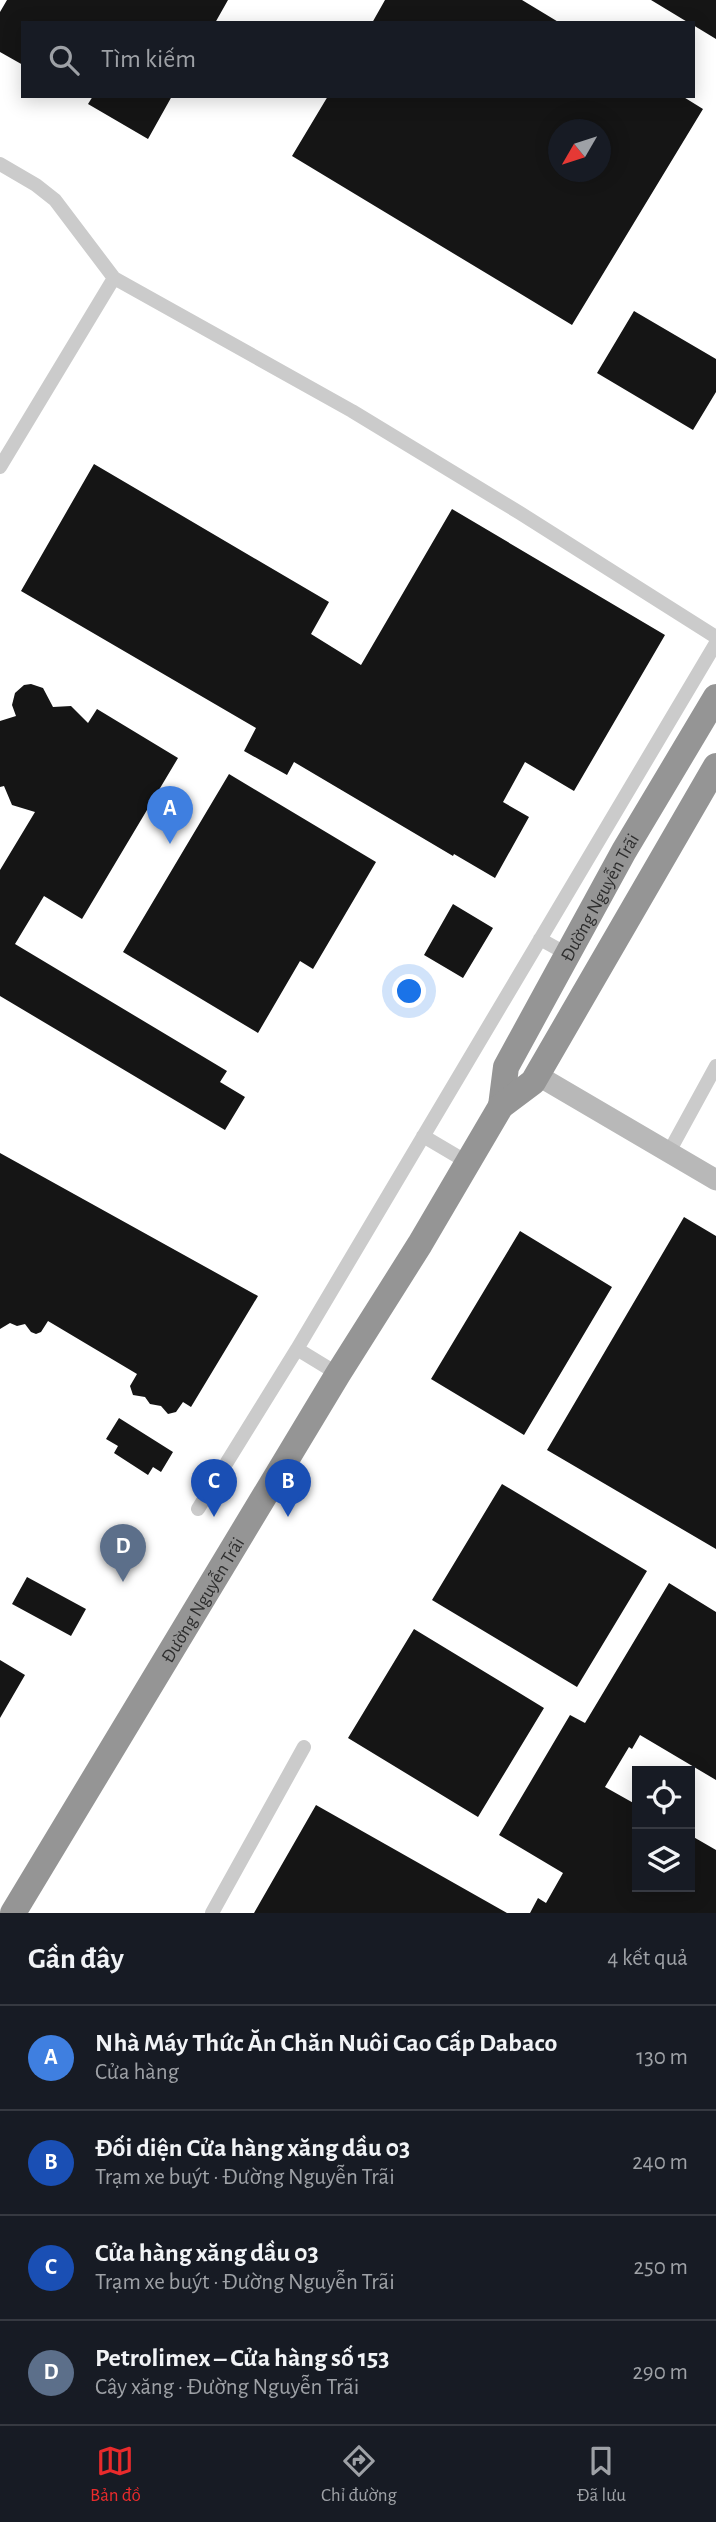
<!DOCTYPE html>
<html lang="vi">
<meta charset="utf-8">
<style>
body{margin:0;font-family:"Alegreya Sans",sans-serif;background:#20242c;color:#f1f3f6}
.controls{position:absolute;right:21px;bottom:21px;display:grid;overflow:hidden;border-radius:0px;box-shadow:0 4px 18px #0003}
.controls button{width:63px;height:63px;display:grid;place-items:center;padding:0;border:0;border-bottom:2px solid #363941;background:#171b24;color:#f1f3f6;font:35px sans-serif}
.compass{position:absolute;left:548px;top:119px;width:63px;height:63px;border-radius:50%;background:#171b24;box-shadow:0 4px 18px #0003;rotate:231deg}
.you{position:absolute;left:410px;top:992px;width:24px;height:24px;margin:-18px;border:5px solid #fff;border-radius:50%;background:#1a73e8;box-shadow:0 0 0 10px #1a73e833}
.badge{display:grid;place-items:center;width:46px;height:46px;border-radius:50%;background:#e92b2c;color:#fff;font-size:23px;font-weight:700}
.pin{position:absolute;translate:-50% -58px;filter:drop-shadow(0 2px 4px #0008)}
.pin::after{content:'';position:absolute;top:37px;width:24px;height:21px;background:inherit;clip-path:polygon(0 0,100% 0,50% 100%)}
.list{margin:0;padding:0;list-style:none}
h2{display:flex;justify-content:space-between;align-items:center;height:91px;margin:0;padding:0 28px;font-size:30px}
h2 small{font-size:23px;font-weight:400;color:#9ea1a6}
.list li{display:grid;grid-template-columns:46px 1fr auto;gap:21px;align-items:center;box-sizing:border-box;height:105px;padding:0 28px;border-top:2px solid #363941}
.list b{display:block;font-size:26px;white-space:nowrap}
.list p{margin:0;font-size:23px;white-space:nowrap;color:#9ea1a6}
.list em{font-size:23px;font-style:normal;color:#9ea1a6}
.icon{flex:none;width:38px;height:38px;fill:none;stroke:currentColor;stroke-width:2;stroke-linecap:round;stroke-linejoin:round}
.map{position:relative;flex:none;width:716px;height:1913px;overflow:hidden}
.search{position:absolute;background:#171b24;box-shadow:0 4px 18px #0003;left:21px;right:21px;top:21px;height:77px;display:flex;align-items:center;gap:18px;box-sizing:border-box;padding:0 24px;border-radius:0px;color:#9ea1a6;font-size:26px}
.sheet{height:511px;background:#171b24}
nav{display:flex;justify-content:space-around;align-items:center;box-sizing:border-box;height:98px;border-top:2px solid #363941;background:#171b24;font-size:19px;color:#9ea1a6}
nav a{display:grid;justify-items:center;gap:4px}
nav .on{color:#e92b2c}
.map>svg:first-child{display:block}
.building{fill:#151515;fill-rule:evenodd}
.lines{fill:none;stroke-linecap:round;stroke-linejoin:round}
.street{stroke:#cbcbcb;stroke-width:14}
.secondary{stroke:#b8b8b8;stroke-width:21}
.highway{stroke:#959595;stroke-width:26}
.labels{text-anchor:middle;stroke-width:7;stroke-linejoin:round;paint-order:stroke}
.street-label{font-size:19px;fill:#2e2e2e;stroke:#fff}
</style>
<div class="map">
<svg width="716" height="1913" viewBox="0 0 716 1913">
<rect width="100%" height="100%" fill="#fff"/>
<!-- building -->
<path class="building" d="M7 0H228L215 23H23V65L0 52V12Z
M385 0H522L560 23H372Z
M651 0H716V39L693 25V23H689Z
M93 96H172L148 139 88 104Z
M328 96H682L703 109 572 325 292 156ZM558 130H600V172H558Z
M634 311 716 359V392L693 430 597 373Z
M94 464 329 602 311 634 361 665 452 509 665 635 574 791 525 762 503 802 529 817 495 878 454 854 453 856 294 762 287 775 244 751 256 728 21 591Z
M31 684 43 688 53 707 71 706 88 723 97 709 178 758 82 919 44 896 15 944 227 1071 220 1082 245 1097 225 1130 0 996V870L35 812 12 805 4 786 0 787V721L16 716 12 705 15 693 24 685Z
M229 774 376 862 313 969 300 961 258 1033 123 952Z
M453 904 493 928 463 978 424 955Z
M0 1153 258 1296 191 1407 183 1402 176 1412 168 1414 161 1406 150 1404 145 1397 133 1395 130 1386 137 1374 48 1321 41 1332 36 1334 31 1332 25 1324 17 1326 10 1323 0 1329Z
M684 1217 716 1236V1549L547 1450Z
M520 1231 612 1287 524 1435 431 1379Z
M119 1418 173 1452 161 1472 153 1467 148 1475 114 1453 118 1446 106 1439Z
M502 1484 647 1571 577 1687 432 1600Z
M27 1577 86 1609 71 1636 12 1604Z
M669 1583 716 1612V1780L640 1735 632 1749 629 1747 605 1787 637 1805V1887H690V1835L716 1850V1913H530L538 1898 546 1903 563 1873 499 1835 570 1715 585 1723Z
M414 1629 544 1708 478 1817 348 1738Z
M0 1660 25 1675 0 1718Z
M316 1805 385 1844 507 1913H254Z"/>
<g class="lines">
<!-- street -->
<path class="street" d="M0 164 36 185 55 200 114 278 352 411 520 513 716 637
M0 467 114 278
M540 939 567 954
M423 1136 467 1162
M669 1152 716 1066
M338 1374 297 1349 716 643
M198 1509 297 1349
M212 1913 304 1747"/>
<!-- secondary -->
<path class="secondary" d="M537 1075 716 1180"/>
<!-- highway -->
<g class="highway">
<path id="s1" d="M501 1106 506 1067 624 851 716 697"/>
<path id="s2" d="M13 1913 338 1374 420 1244 501 1106 533 1082 716 766"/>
</g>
</g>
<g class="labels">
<!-- street labels -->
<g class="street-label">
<text dy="7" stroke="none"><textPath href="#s1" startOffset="233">Đường Nguyễn Trãi</textPath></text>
<text dy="7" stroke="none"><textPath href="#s2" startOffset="366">Đường Nguyễn Trãi</textPath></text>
</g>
</g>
</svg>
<div class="controls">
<button><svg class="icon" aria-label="locate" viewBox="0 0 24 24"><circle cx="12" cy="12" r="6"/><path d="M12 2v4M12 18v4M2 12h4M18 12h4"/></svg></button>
<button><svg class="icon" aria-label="layers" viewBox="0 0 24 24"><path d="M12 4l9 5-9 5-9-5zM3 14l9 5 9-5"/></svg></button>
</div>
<svg class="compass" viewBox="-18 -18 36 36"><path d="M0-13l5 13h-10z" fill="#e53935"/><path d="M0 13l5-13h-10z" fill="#9ea1a6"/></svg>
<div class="you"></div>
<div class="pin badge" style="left:170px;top:844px;background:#3f7fe0">A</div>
<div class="pin badge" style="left:288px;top:1517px;background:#1a4fb4">B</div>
<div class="pin badge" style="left:214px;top:1517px;background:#1a4fb4">C</div>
<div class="pin badge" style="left:123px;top:1582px;background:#5c6f8a">D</div>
<div class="search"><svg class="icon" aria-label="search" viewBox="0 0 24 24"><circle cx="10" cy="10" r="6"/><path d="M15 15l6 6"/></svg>Tìm kiếm</div>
</div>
<section class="sheet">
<h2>Gần đây<small>4 kết quả</small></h2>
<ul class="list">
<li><span class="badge" style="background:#3f7fe0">A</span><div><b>Nhà Máy Thức Ăn Chăn Nuôi Cao Cấp Dabaco</b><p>Cửa hàng</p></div><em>130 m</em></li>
<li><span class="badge" style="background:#1a4fb4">B</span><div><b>Đối diện Cửa hàng xăng dầu 03</b><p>Trạm xe buýt · Đường Nguyễn Trãi</p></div><em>240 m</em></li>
<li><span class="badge" style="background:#1a4fb4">C</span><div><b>Cửa hàng xăng dầu 03</b><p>Trạm xe buýt · Đường Nguyễn Trãi</p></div><em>250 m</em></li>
<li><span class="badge" style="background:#5c6f8a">D</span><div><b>Petrolimex – Cửa hàng số 153</b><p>Cây xăng · Đường Nguyễn Trãi</p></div><em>290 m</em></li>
</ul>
</section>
<nav>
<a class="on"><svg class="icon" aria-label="map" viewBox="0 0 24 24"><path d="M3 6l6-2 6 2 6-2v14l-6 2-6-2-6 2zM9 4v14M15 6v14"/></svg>Bản đồ</a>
<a><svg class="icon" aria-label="directions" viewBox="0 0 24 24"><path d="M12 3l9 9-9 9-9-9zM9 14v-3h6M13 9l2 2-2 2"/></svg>Chỉ đường</a>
<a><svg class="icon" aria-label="saved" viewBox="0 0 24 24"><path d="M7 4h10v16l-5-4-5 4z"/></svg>Đã lưu</a>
</nav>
